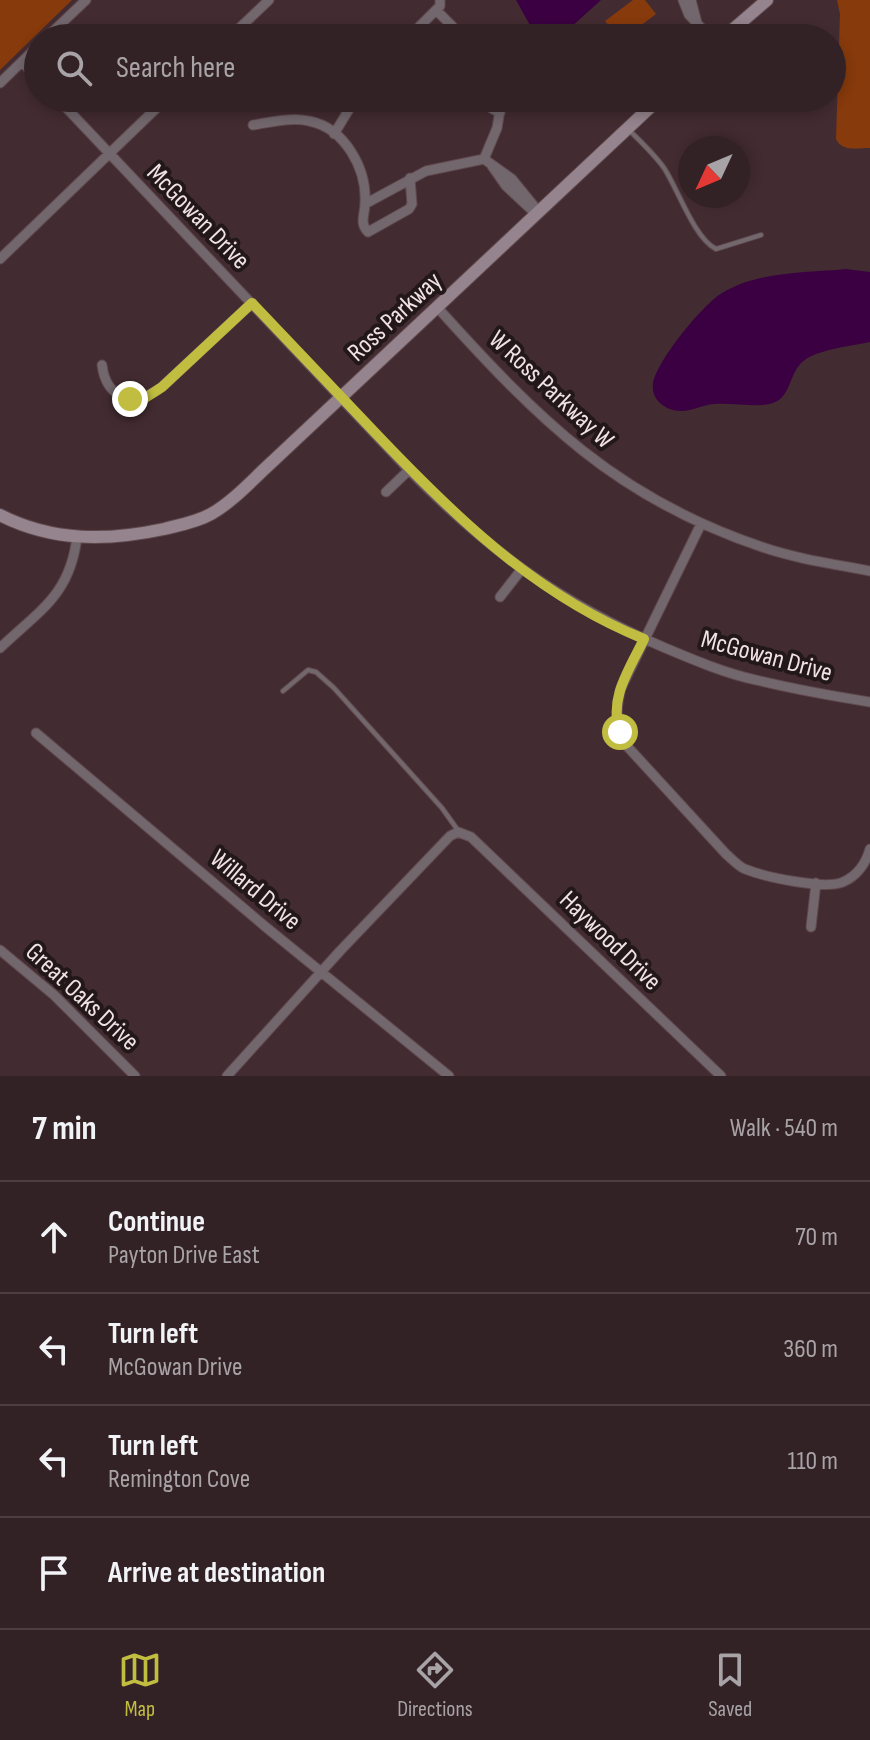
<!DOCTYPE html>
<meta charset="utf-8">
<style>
body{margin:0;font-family:"Sofia Sans Condensed",sans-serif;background:#3d2e32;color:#f1f3f6}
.compass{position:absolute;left:678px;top:136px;width:72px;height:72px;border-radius:50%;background:#322125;box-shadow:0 4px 12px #0003;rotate:226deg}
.stop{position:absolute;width:24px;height:24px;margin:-18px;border:6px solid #c1bd40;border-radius:50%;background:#fff}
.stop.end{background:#c1bd40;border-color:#fff;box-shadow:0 2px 8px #0008}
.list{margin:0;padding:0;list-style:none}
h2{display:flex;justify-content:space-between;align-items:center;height:104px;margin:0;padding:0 32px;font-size:34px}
h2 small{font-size:26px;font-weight:400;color:#a8a3a7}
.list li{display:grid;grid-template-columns:52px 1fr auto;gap:24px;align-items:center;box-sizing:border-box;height:112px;padding:0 32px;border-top:2px solid #4d3e42}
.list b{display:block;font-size:30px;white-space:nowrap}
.list p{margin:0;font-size:26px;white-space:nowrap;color:#a8a3a7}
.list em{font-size:26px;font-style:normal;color:#a8a3a7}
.icon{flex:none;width:44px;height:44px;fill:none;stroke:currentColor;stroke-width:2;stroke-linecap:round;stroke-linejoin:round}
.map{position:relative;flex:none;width:870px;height:1076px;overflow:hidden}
.search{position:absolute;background:#322125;box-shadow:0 4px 12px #0003;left:24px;right:24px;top:24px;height:88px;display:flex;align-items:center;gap:20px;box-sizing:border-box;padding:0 28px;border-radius:44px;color:#a8a3a7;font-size:30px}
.sheet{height:552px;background:#322125}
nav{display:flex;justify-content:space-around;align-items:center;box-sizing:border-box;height:112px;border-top:2px solid #4d3e42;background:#322125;font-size:22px;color:#a8a3a7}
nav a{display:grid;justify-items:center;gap:4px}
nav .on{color:#c1bd40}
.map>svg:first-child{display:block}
.green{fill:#873a0c}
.water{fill:#3b0041}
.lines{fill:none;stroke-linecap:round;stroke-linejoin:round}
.lane-casing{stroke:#5f494e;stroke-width:6}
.street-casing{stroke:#5f494e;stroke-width:11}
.secondary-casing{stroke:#5f494e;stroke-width:14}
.lane{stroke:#72676d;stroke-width:4}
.street{stroke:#72676d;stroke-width:9}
.secondary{stroke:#95848d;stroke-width:12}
.route{stroke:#c1bd40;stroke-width:10}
.labels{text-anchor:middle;stroke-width:8;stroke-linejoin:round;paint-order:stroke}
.street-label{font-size:26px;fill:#f2e2e5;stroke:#22181a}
</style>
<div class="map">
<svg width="870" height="1076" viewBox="0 0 870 1076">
<rect width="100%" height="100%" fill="#432c31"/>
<!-- green -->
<path class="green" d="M0 0H72L0 70Z
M633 0H645L656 14 624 38H618L605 21Z
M837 0H870V148C858 148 842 152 836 139L840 14Z"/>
<!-- water -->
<path class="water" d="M516 0H601L559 38H537Z
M846 269 870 272V342C851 346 822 349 806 359 785 373 795 403 763 405 747 406 731 403 714 404 700 405 689 414 673 410 661 407 651 397 653 384 655 363 703 304 722 293 758 271 805 273 846 269Z"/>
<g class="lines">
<defs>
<path id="lane" d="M629 130C641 142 654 154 664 168 678 189 694 238 716 249L761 235
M283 691 308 670 316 672 334 688 442 808 457 829"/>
<path id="street" d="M683 0 689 15 711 38
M691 0 697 23
M436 10 464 38
M46 38 86 0
M229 38 269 0
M408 38 440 6V0
M22 62 38 78
M0 83 38 46
M57 98 409 470C488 550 560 603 663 647 694 660 724 673 756 680 793 689 832 696 870 702
M473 98 500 113
M253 125C271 122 291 117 309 121 345 128 367 169 365 203 365 215 359 223 368 232L409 209 412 204 410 178
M334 134 356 98
M484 159 497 128 502 98
M492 166 506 186 536 214
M365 204 426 171 484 159 512 179 538 211
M0 259 167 98
M437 307C538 419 616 498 762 547 797 559 834 564 870 571
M102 365C106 400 136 407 162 387L252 303
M386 492 409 470
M701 524 621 688C615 710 616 724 626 745L726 854C732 859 738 866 745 869 765 877 825 890 843 882 857 876 866 863 870 849
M500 597 521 570
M0 648C40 610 70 595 77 537
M36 733 267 928 449 1076
M811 927 816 883
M0 950 54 995 135 1076
M227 1076 340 951 450 836 458 832 471 837 721 1076"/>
<path id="secondary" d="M723 38 767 0
M0 515C53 542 108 541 164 529 180 525 197 522 211 514 234 501 253 479 273 461L660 98"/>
</defs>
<!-- lane casing -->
<use href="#lane" class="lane-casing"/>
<!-- street casing -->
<use href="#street" class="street-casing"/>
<!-- secondary casing -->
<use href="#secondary" class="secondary-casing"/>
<!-- lane -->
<use href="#lane" class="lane"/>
<!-- street -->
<use href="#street" class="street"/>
<!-- secondary -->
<use href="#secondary" class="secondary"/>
</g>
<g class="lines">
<!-- route -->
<path class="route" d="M130 399 145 398 162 387 252 303C290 343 328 383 366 423 448 510 532 594 644 639 630 668 608 699 620 732"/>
</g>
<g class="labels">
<!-- street labels -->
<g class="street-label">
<text transform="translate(199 216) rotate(46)" y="9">McGowan Drive</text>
<text transform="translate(394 316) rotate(-43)" y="9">Ross Parkway</text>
<text transform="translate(552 389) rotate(43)" y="9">W Ross Parkway W</text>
<text transform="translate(767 655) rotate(15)" y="9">McGowan Drive</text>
<text transform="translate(256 889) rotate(40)" y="9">Willard Drive</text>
<text transform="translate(611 940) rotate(44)" y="9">Haywood Drive</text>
<text transform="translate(83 996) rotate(43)" y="9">Great Oaks Drive</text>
</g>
</g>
</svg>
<svg class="compass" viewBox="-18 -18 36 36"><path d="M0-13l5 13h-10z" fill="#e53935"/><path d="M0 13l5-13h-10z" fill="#a8a3a7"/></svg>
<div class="stop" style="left:620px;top:732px"></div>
<div class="stop end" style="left:130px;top:399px"></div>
<div class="search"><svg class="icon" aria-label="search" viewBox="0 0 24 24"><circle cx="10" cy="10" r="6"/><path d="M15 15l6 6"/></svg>Search here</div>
</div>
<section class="sheet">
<h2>7 min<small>Walk · 540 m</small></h2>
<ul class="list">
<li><svg class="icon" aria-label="ahead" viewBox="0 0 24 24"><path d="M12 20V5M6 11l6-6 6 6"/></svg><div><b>Continue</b><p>Payton Drive East</p></div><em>70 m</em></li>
<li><svg class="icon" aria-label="left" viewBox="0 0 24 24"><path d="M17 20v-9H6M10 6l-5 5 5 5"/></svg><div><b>Turn left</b><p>McGowan Drive</p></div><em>360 m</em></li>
<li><svg class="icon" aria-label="left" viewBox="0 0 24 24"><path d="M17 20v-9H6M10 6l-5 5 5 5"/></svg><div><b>Turn left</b><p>Remington Cove</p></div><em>110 m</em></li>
<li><svg class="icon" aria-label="arrive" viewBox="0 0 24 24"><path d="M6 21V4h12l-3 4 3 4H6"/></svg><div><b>Arrive at destination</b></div></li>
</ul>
</section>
<nav>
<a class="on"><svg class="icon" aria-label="map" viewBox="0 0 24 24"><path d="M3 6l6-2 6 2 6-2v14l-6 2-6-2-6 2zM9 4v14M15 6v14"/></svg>Map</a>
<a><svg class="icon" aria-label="directions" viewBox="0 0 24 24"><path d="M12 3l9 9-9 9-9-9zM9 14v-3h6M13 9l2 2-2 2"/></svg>Directions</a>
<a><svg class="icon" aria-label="saved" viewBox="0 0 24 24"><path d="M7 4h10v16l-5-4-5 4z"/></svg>Saved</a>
</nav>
